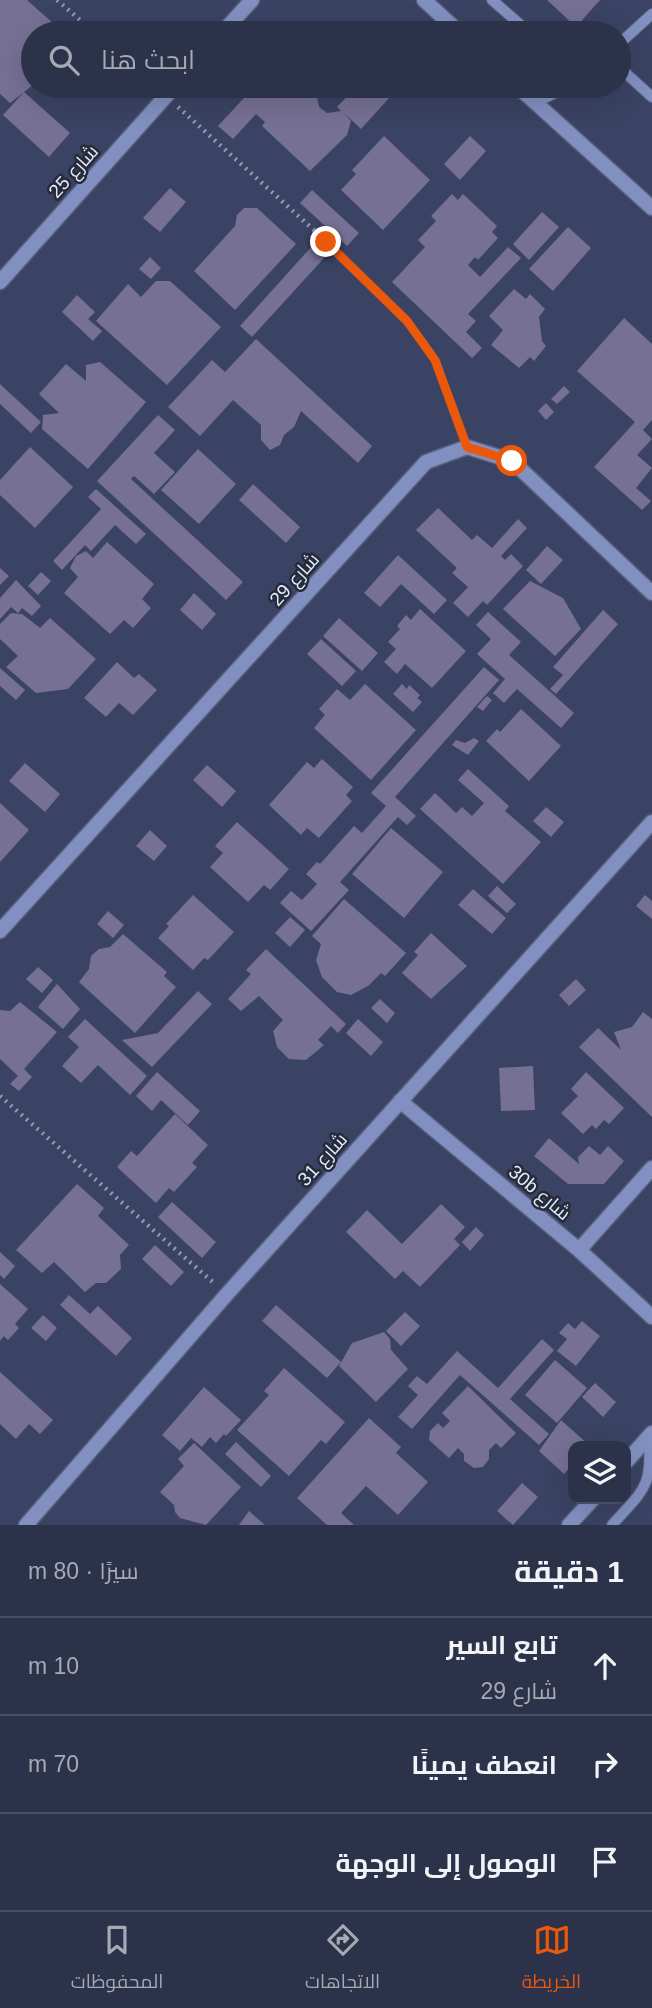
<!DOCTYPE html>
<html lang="ar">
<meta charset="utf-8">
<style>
body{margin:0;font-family:Arial,Cairo,sans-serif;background:#383e54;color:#f1f3f6;direction:rtl}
.controls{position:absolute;right:21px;bottom:21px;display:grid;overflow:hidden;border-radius:14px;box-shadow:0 7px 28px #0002}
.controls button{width:63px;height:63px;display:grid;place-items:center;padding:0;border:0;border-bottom:2px solid #484d62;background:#2c324a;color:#f1f3f6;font:35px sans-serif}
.stop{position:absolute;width:21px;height:21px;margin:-16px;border:5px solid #ea580c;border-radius:50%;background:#fff}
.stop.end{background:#ea580c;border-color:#fff;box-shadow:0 2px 7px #0008}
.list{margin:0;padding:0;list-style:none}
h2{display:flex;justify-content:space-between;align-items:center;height:91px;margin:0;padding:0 28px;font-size:30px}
h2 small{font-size:23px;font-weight:400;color:#a6aab5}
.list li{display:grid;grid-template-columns:46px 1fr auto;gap:21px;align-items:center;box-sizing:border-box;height:98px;padding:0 28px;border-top:2px solid #484d62}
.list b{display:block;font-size:26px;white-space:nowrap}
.list p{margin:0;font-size:23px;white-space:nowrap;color:#a6aab5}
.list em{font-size:23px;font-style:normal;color:#a6aab5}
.icon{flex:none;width:38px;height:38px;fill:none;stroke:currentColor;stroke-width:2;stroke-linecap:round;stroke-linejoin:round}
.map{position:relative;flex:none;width:652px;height:1525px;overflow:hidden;direction:ltr}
.search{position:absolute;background:#2c324a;box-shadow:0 7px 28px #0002;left:21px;right:21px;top:21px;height:77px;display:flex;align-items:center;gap:18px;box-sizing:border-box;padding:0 24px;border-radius:38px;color:#a6aab5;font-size:26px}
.sheet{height:385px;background:#2c324a}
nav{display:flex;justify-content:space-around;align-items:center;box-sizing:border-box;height:98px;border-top:2px solid #484d62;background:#2c324a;font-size:19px;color:#a6aab5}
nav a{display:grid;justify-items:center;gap:4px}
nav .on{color:#ea580c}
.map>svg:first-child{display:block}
.building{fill:#767094}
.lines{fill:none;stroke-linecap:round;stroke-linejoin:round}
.service-casing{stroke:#59617f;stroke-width:12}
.minor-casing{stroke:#59617f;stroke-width:17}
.path{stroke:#939ab4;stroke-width:4.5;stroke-dasharray:2 5;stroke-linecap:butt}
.service{stroke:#8290c1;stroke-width:10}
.minor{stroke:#8290c1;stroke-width:14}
.route{stroke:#ea580c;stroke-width:9}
.labels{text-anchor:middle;stroke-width:5;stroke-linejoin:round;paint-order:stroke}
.street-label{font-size:19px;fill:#e5ebff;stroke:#262b39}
</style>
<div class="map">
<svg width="652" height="1525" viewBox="0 0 652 1525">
<rect width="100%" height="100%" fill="#3a4363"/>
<!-- building -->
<path class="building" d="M0 0H27L64 33H33V85L10 103 0 94Z
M547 0H600L576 27Z
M255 86 307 87 317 97 319 107 327 113 341 111 337 107 357 86H400L361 129 344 113 351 121 347 135 310 171 262 126 265 122 256 114 233 139 218 126Z
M24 92 70 133 49 157 3 115Z
M384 136 430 180 383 230 341 190 356 174 352 170Z
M470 136 486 151 460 180 444 164Z
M170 188 186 202 160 232 143 218Z
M312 190 359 233 347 246 300 203Z
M452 194 458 200 463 194 497 226 492 232 498 238 478 260 475 257 468 265 480 277 508 247 521 258 468 314 476 321 466 332 482 348 472 358 392 282 425 247 418 240 436 221 431 216Z
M244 208H257L296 244 235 310 194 271 235 226 237 215Z
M542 212 559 227 529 260 513 244Z
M568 227 591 248 553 291 529 269Z
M313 245 325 257 252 337 240 326Z
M150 257 161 268 151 279 139 269Z
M156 281H170L221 327 167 385 96 321 128 284 141 297Z
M514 289 526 299 530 294 545 309 539 317 542 341 546 346 534 361 530 357 519 368 491 345 503 330 489 316Z
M77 295 95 312 88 319 102 331 93 341 62 312Z
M624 318 652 344V420L643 430 652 439 637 455 652 468 636 488 651 501 642 510 594 467 635 422 577 371Z
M256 339 372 446 358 463 301 411 294 427 284 435 280 445 270 450 261 440V425L233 400 200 436 168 407 212 360 225 372Z
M100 362 146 402 88 469 42 429 43 415 59 413 39 394 66 364 86 381V365Z
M0 384 41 422 31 433 0 404Z
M564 386 570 392 557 404 551 399Z
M546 403 554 412 546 420 538 411Z
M158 415 175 430 154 453 175 472 154 494 134 476 131 479 243 582 226 600 97 481Z
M30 447 73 487 35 528 0 495V480Z
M198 449 236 484 199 524 161 490Z
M253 484 300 527 286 543 239 500Z
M96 489 146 534 136 544 115 525 91 551 85 545 62 570 53 561 101 509 88 497Z
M438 508 472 540 477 535 492 548 518 519 527 528 501 556 505 560 511 554 523 566 487 605 483 601 468 617 453 603 468 587 452 573 457 568 416 530Z
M107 542 154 584 142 599 151 608 133 628 124 620 110 634 64 593 78 577 70 568 76 556 86 551 93 558Z
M547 546 563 560 541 584 526 570Z
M398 555 447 600 434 614 401 584 380 607 364 593Z
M0 568 9 576 0 585Z
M41 572 51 581 38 595 28 586Z
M16 580 41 606 32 616 22 608 18 613 11 607 0 619V598Z
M530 581 563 598 581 629 555 656 503 609Z
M194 593 216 614 202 630 180 610Z
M420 609 466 651 432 688 405 664 397 674 384 662 396 649 388 642 400 629 397 626 406 615 411 620Z
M603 610 618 624 556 694 550 689 563 675 553 667Z
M488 612 521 642 509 655 574 713 561 728 517 689 504 703 493 693 505 679 477 654 491 639 476 625Z
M11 613 22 614 40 628 50 618 96 659 68 689 36 693 6 667 18 656 0 639V624Z
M339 618 378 653 362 671 323 636Z
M321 639 356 671 342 686 307 654Z
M117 662 134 678 139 674 157 690 133 715 119 703 106 717 84 698Z
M484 667 499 680 395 797 416 816 407 825 398 817 340 882 349 890 311 931 280 903 291 891 302 900 317 884 306 874 317 862 320 864 354 826 362 833 386 806 371 793Z
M0 668 25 690 16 700 0 686Z
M365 684 416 730 371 780 314 728 325 715 319 709 337 689 350 700Z
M402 684 407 689 409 685 420 695 417 698 422 702 413 712 393 694Z
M487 696 492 700 483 711 477 707Z
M521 709 561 746 529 781 486 741 497 729 500 732Z
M474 738 479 741 468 755 452 745 456 740 465 743Z
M322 759 353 787 346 795 352 801 319 838 307 828 301 835 269 805 307 762 314 768Z
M25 763 60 794 45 812 9 781Z
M207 765 236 791 222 807 193 780Z
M468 769 509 806 505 811 541 842 503 884 420 809 435 793 456 813 462 807 472 816 484 803 458 780Z
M0 803 29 830 0 862Z
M546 807 564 822 551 837 533 821Z
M237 822 289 869 270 890 264 885 248 902 210 867 223 853 215 846Z
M391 828 443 872 404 918 352 874Z
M150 830 167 846 154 861 136 846Z
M497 886 516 904 507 913 488 896Z
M473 889 506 918 492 934 458 905Z
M193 895 234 932 208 960 204 958 193 970 158 938 169 926 166 924Z
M645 895 652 901V919L636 906Z
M344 899 406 953 385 976 381 973 368 986 351 995 337 992 322 977 316 960 321 944 312 936Z
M108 911 124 925 113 938 97 924Z
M290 917 305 930 290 947 275 933Z
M431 933 467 966 431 999 402 973 418 955 414 952Z
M123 934 167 972 164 976 176 987 135 1033 79 982 89 969 91 956 99 949 110 947Z
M266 949 346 1024 338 1033 331 1026 318 1040 324 1045 306 1060 289 1059 277 1047 273 1031 283 1020 259 996 241 1011 228 999 251 974 246 970Z
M38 967 53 980 42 993 26 979Z
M576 979 586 990 569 1006 559 995Z
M57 984 80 1009 63 1029 38 1007Z
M198 991 212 1004 152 1067 122 1040 158 1033Z
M380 999 395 1013 387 1023 371 1008Z
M20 1002 57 1032 24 1069 32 1077 19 1091 10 1084 18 1076 0 1059V1010L10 1011Z
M643 1012 652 1019V1117L579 1047 598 1028 621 1050 614 1032 632 1027Z
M85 1019 147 1076 130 1095 98 1065 81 1083 62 1066 79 1047 68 1037Z
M358 1019 383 1042 371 1056 346 1033Z
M533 1066 535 1110 501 1111 499 1068Z
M157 1072 200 1111 188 1125 161 1100 152 1111 136 1096Z
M586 1072 624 1108 609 1124 604 1120 596 1129 592 1125 583 1134 561 1113 578 1096 571 1089Z
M175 1114 208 1145 192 1163 197 1167 174 1192 169 1188 156 1203 117 1167 131 1151 137 1156Z
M549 1138 579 1164 578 1157 589 1146 600 1155 608 1146 624 1161 604 1184H568L534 1156Z
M77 1184 104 1208 98 1216 129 1245 120 1255 121 1269 106 1283H96L85 1292 54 1262 42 1273 16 1250Z
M172 1202 216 1242 202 1258 158 1217Z
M441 1204 465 1227 454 1239 460 1245 420 1287 403 1271 395 1279 346 1232 367 1210 402 1244Z
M476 1227 484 1235 470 1251 462 1242Z
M155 1245 184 1272 171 1286 142 1259Z
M0 1252 15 1266 4 1279 0 1275Z
M0 1284 28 1309 15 1324 19 1328 8 1340 4 1336 0 1341Z
M69 1295 90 1314 98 1306 132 1338 116 1356 60 1305Z
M276 1305 341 1362 327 1378 262 1321Z
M405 1312 420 1326 401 1346 386 1331Z
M43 1315 57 1328 46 1341 31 1328Z
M582 1321 600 1336 576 1366 557 1351 567 1339 559 1333 568 1323 575 1329Z
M384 1332 390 1339 391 1350 408 1369 376 1402 339 1366 352 1343Z
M542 1339 554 1350 510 1399 549 1434 539 1445 460 1375 412 1429 398 1417 418 1395 408 1386 417 1376 427 1384 457 1351 498 1388Z
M555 1360 587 1388 557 1423 525 1395Z
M284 1368 345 1422 326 1444 321 1440 289 1476 237 1430 269 1395 264 1391Z
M0 1372 53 1420 40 1434 29 1424 16 1439 0 1424Z
M595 1383 616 1402 603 1417 582 1397Z
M468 1386 516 1433 501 1448 496 1443 489 1450V1459L483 1467 474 1468 464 1461V1454L458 1448 449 1458 429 1440 430 1431 438 1423 443 1428 450 1421 442 1413Z
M204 1387 241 1420 226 1436 224 1434 216 1443 210 1437 202 1447 191 1438 180 1451 162 1435Z
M369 1418 401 1447 396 1453 428 1482 398 1515 366 1486 341 1513 354 1525H327L297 1498Z
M561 1420 590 1446H573V1463L564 1474 539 1451Z
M236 1442 271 1476 261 1487 225 1454Z
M194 1443 241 1487 206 1525 180 1518 175 1512 174 1505 160 1492 184 1466 178 1459Z
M522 1483 538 1497 513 1525 497 1511Z
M249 1511 265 1525H239Z"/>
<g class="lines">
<defs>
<path id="service" d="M492 0 530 33
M619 44 652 14
M619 67 652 97
M535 103 569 86
M612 1525C645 1488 652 1488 649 1437"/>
<path id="minor" d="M424 0 460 33
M222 33 252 0
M517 86 652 208
M0 282 175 86
M0 931 426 462 467 447 512 461 652 593
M400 1101 579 1250 652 1317
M579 1250 652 1168
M626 1462 652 1433
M26 1525 227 1294 652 822
M569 1525 593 1499"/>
</defs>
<!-- service casing -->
<use href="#service" class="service-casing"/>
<!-- minor casing -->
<use href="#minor" class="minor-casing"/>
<!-- path -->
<path class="path" d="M57 0 95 33
M178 107 326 241 407 321 435 360 461 430
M0 1096 215 1284"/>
<!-- service -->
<use href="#service" class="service"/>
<!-- minor -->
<use href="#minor" class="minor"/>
</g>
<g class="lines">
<!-- route -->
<path class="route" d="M326 242 407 321 435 360 467 447 512 461"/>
</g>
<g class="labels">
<!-- street labels -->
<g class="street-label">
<text transform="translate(73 171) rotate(-48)" y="7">شارع 25</text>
<text transform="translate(294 579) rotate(-48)" y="7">شارع 29</text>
<text transform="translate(322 1159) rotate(-48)" y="7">شارع 31</text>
<text transform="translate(540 1192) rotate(40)" y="7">30b شارع</text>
</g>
</g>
</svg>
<div class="controls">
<button><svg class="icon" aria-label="layers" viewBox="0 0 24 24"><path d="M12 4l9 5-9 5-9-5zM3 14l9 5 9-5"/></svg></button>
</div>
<div class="stop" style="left:512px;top:461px"></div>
<div class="stop end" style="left:326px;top:242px"></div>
<div class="search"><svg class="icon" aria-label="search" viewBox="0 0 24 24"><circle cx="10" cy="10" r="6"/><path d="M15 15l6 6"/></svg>ابحث هنا</div>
</div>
<section class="sheet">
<h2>1 دقيقة<small>سيرًا · 80 m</small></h2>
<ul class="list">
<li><svg class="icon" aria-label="ahead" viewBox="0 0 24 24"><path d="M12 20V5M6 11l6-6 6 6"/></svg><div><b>تابع السير</b><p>شارع 29</p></div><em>10 m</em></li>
<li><svg class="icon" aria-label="right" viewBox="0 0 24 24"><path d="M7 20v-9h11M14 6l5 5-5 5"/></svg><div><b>انعطف يمينًا</b></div><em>70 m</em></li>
<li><svg class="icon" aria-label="arrive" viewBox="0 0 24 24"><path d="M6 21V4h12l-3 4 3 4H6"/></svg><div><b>الوصول إلى الوجهة</b></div></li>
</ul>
</section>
<nav>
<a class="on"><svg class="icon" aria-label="map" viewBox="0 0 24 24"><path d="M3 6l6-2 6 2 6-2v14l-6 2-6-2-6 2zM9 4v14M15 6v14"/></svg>الخريطة</a>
<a><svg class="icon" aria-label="directions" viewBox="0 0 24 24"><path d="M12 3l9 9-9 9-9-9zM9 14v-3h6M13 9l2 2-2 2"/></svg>الاتجاهات</a>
<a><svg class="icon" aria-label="saved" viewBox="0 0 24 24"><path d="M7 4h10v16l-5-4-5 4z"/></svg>المحفوظات</a>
</nav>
